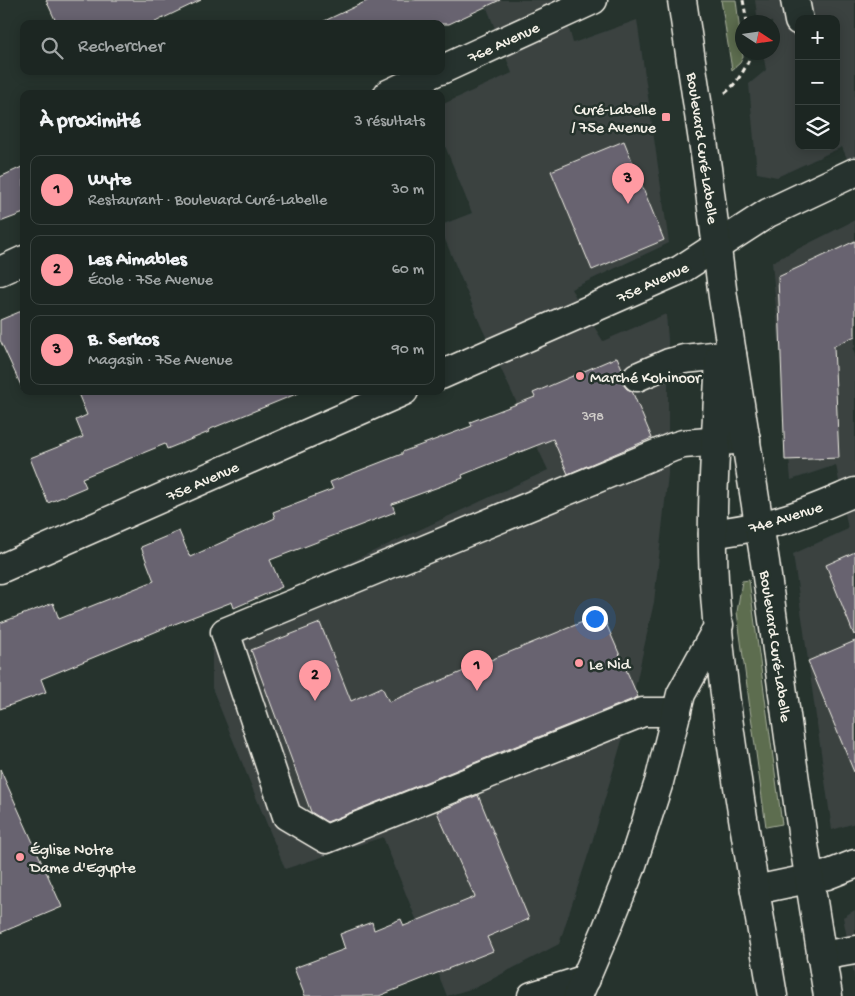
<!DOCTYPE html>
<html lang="fr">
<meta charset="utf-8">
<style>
body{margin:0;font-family:"Gochi Hand",sans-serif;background:#252e2a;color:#f1f3f6}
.controls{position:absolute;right:15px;top:15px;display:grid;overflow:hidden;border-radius:10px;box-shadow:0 2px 12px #0003}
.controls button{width:45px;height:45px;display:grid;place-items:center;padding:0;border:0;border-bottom:1px solid #3a4340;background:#1c2622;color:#f1f3f6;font:25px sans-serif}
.compass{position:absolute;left:735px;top:15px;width:45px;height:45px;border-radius:50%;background:#1c2622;box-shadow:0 2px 12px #0003;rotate:102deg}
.you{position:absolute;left:594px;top:618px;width:18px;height:18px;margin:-12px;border:4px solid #fff;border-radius:50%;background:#1a73e8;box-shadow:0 0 0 8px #1a73e833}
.badge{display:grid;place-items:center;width:32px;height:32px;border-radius:50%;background:#ff9aa2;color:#111;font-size:16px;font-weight:700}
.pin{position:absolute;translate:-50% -41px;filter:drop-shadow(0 1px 2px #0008)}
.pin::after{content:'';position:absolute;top:26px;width:18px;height:15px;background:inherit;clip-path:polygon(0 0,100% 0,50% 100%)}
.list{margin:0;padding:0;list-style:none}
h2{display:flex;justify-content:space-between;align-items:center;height:65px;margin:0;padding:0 20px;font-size:21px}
h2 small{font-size:16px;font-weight:400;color:#a0a5a5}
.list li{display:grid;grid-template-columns:32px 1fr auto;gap:15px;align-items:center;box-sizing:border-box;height:70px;margin:0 10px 10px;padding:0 10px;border:1px solid #3a4340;border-radius:10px}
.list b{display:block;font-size:19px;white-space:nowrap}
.list p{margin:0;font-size:16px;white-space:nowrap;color:#a0a5a5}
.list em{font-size:16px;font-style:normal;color:#a0a5a5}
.icon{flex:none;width:28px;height:28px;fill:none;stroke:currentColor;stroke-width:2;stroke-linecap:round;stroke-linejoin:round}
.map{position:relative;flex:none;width:855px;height:996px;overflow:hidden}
.search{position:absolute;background:#1c2622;box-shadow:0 2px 12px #0003;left:20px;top:20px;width:425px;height:55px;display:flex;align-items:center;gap:12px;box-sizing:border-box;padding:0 18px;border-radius:10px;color:#a0a5a5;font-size:19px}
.panel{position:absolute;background:#1c2622;box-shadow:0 2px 12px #0003;left:20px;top:90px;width:425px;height:305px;border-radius:10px}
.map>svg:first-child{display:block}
.built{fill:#3a4241;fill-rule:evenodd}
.green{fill:#5d6d4f;stroke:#a8af9c}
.building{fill:#67646f;stroke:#f4f1e8}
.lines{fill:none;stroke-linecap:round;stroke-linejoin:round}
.minor-casing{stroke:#f4f1e8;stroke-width:31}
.major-casing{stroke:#f4f1e8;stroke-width:31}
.path{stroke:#f4f1e8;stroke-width:3;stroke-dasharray:5 4;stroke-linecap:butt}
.minor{stroke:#26332d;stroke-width:28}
.major{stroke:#26332d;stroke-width:28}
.poi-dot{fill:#ff9aa2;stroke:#26332d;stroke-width:2}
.labels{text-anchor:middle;stroke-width:5;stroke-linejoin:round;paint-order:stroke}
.number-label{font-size:14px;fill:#d1ceca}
.street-label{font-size:16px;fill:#f4f1e8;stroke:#26332d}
.poi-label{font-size:16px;fill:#f4f1e8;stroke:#26332d;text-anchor:start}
</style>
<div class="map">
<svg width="855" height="996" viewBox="0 0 855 996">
<rect width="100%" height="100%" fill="#26332d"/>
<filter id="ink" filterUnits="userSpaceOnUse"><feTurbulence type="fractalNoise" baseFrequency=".02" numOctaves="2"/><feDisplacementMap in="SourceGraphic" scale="10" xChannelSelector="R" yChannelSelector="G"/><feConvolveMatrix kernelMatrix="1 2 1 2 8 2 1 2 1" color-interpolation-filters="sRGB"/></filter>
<g filter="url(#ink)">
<!-- built -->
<path class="built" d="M484 0H561L573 43 637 20 669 243 571 289 603 341 666 314 668 340V474L654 602 628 720 590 849 559 944 477 987 447 996 383 837 285 869 212 688V642L232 617 548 470 481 326 441 230V225L472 213 441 136V105L512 73Z
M755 0H855V177L842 147 777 177 757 173 749 84 766 70 763 53 772 52V22H758ZM799 19H836V146H799Z
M855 220V347L853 349 855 355V823L832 830 793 554 848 529 836 465 791 480 772 262Z
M855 910V980L843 917Z"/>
<!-- green -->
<path class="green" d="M721 0H736L743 57 740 63 732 70Z
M749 580 782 824 766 827 737 612 742 581Z"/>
<!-- building -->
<path class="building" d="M46 0H201L151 24H57Z
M369 0H500L449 24H318Z
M624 141 664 240 592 270 551 171Z
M24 166V213L0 222V177Z
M855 241V336L834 346 839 458 785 460 778 277Z
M24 310V392L0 340V320Z
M617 357 623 371 621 376 623 384 627 389 632 391 652 438 568 474 553 439 462 475 463 478 392 504 395 512 270 560 282 587 234 608 232 602 172 625 41 679 46 692 0 709V623L53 603 59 619 154 581 141 547 179 531 190 557 275 518 273 512 333 489 330 482 402 454V452L472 426 470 422 535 397 533 393Z
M77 391H301V392L208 430 209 432 167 449 165 444 82 478 86 487 48 503 30 458 83 437 76 420 87 415Z
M855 552V634L854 635 826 565Z
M602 614 638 697 327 822 311 812 251 650 320 623 351 701 382 687 389 702Z
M855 641V772H854L808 661Z
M0 769 62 907 0 933Z
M478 795 529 919 487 937 493 951 379 996H305L294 968 345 949 340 934 372 922 374 930 401 919 404 926 475 897 437 812Z"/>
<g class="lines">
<defs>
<path id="minor" d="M795 0 799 21
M441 70 593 0
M388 94 437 71
M0 271 24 260
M441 375 680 270 768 213 855 172
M637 377 669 363 684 359 732 354
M713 534C736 530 760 527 782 520 807 513 831 502 855 492
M0 569 404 391
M677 712H643L326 839 287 816 225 632 673 447 683 444 746 439
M755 890 827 875 855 864
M821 956 855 950
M532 996 586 979"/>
<path id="major" d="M682 0 707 168 723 297 765 562 802 832 828 996
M720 356C717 430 710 505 714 580 723 719 750 858 773 996
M578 996 607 928 631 868 659 782 681 694 719 625"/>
</defs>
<!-- minor casing -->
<use href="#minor" class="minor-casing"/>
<!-- major casing -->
<use href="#major" class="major-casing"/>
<!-- path -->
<path class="path" d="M743 0 747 22
M725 93C735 86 749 65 751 52"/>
<!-- minor -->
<use href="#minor" class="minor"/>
<!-- major -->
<use href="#major" class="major"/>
</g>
</g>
<!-- markers -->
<g class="poi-dot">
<rect x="661" y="112" width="10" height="10" rx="2.5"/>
<circle cx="580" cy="376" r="5"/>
<circle cx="579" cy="663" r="5"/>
<circle cx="20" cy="857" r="5"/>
</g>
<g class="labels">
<!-- number labels -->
<g class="number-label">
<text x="593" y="420">398</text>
</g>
<!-- street labels -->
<g class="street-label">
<text transform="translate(503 41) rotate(-25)" y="6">76e Avenue</text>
<text transform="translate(704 148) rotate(82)" y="6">Boulevard Curé-Labelle</text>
<text transform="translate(652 281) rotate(-25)" y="6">75e Avenue</text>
<text transform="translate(202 480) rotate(-24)" y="6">75e Avenue</text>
<text transform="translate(785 516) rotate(-17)" y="6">74e Avenue</text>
<text transform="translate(777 646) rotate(82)" y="6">Boulevard Curé-Labelle</text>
</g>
<!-- poi labels -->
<g class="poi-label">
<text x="656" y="114" text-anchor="end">Curé-Labelle<tspan x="656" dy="18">/ 75e Avenue</tspan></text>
<text x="590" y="382">Marché Kohinoor</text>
<text x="589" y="669">Le Nid</text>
<text x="30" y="854">Église Notre<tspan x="30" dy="18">Dame d'Egypte</tspan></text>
</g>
</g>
</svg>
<div class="controls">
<button>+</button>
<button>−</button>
<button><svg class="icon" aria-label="layers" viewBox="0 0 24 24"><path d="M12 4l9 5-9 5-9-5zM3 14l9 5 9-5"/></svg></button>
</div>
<svg class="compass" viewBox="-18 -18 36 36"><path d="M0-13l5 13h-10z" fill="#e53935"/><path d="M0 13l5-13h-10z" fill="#a0a5a5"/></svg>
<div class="you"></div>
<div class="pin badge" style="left:477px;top:691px">1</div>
<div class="pin badge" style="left:315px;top:701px">2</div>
<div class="pin badge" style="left:628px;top:204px">3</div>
<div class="search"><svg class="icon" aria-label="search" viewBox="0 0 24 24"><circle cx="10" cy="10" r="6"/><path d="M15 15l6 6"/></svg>Rechercher</div>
<section class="panel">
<h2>À proximité<small>3 résultats</small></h2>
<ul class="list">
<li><span class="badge">1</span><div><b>Wyte</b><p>Restaurant · Boulevard Curé-Labelle</p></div><em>30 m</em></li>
<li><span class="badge">2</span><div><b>Les Aimables</b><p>École · 75e Avenue</p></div><em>60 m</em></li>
<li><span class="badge">3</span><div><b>B. Serkos</b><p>Magasin · 75e Avenue</p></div><em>90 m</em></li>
</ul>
</section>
</div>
